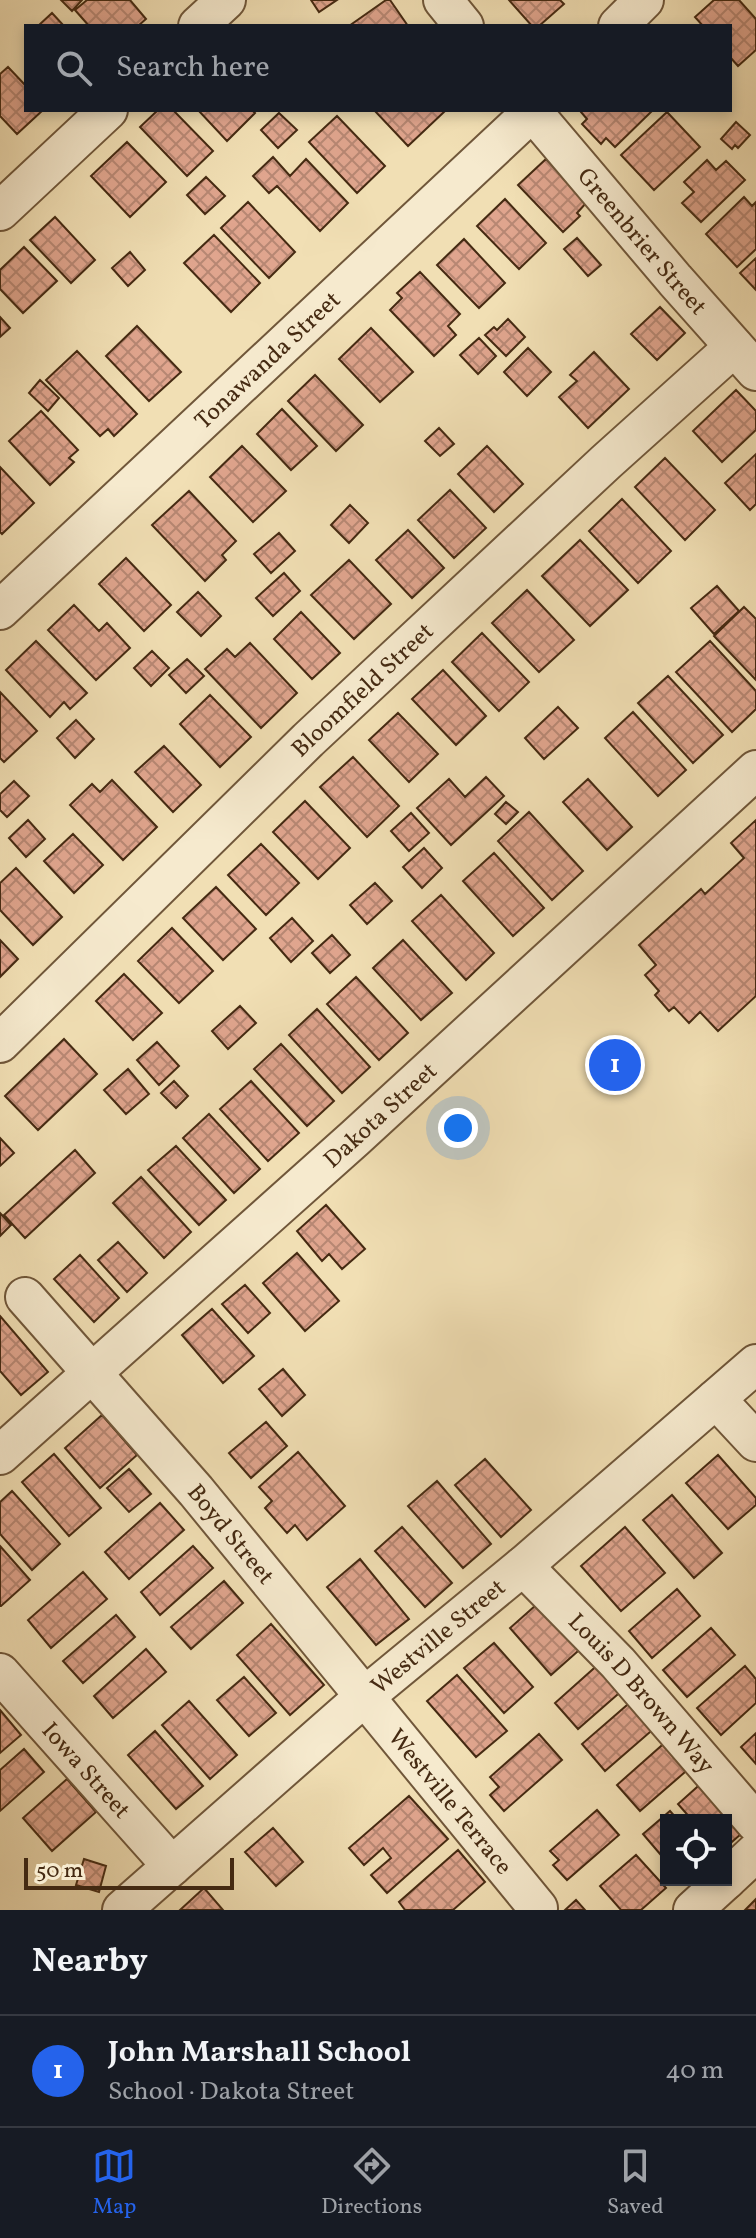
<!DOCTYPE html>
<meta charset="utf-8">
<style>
body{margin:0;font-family:Vollkorn,serif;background:#20242c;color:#f1f3f6}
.controls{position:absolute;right:24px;bottom:24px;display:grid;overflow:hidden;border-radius:0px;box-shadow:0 4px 12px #0003}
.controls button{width:72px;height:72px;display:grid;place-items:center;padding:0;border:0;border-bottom:2px solid #363941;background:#171b24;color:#f1f3f6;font:40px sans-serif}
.scale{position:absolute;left:24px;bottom:20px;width:210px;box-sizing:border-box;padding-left:8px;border:4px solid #452a12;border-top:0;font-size:22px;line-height:28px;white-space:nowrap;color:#452a12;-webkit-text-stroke:6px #f6eace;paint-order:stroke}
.you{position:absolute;left:458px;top:1128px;width:28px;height:28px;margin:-20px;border:6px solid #fff;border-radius:50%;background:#1a73e8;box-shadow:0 0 0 12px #1a73e833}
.badge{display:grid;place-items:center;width:52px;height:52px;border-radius:50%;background:#2563eb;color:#fff;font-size:26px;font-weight:700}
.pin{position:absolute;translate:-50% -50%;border:4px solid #fff;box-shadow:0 2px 8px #0006}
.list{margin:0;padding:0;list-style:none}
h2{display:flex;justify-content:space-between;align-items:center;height:104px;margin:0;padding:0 32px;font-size:34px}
h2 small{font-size:26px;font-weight:400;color:#9ea1a6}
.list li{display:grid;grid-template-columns:52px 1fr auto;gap:24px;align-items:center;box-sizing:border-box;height:112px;padding:0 32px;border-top:2px solid #363941}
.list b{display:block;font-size:30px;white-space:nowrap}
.list p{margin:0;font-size:26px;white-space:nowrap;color:#9ea1a6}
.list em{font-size:26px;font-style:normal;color:#9ea1a6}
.icon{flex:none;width:44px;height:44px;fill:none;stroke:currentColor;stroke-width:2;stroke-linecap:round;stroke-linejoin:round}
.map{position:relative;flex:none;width:756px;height:1910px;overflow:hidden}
.search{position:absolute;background:#171b24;box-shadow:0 4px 12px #0003;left:24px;right:24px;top:24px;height:88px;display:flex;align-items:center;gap:20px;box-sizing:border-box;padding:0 28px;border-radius:0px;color:#9ea1a6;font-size:30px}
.sheet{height:216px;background:#171b24}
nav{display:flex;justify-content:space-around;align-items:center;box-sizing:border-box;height:112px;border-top:2px solid #363941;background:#171b24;font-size:22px;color:#9ea1a6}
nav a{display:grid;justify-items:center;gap:4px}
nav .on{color:#2563eb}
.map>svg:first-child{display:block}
.building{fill:url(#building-cross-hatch);stroke:#452a12;stroke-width:2}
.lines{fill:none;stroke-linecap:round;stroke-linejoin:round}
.minor-casing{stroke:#70573a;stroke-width:42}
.minor{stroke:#f6eace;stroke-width:38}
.labels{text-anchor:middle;stroke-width:6;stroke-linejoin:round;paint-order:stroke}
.street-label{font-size:24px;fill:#452a12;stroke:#f6eace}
</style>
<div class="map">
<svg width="756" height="1910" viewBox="0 0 756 1910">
<defs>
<pattern id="building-cross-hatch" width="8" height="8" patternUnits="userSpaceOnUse" patternTransform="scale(2)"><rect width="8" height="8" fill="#e0a58e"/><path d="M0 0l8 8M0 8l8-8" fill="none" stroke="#b78773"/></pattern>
</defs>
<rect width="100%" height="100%" fill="#f1dfb4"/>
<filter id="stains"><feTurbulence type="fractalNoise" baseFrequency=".0025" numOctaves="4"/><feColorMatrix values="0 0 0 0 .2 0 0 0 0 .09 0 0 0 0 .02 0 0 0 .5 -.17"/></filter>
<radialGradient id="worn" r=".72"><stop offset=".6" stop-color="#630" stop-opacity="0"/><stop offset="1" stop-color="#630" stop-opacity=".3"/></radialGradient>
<!-- building -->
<path class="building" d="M61 0H82L72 11Z
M87 0H130L146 19 138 26H89L75 10Z
M311 0H337L319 12Z
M386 0H390L408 26H349Z
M509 0H560L564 4 539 26H532Z
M714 0H739L756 19V50L738 66 730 57V26H703L695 17Z
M52 13 64 26H38Z
M8 67 26 86V110H43L17 134 0 116V74Z
M158 110H173L213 151 187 176 140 127Z
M198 110H252L255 113 227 141Z
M374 110H442L444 112 408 146Z
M583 110H653L615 147 606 138 601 144 582 124 587 119 581 112Z
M667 112 700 147 654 190 621 155Z
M279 113 297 130 278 148 261 130Z
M337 116 385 166 357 193 309 142Z
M736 122 750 135 738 148 735 145 732 149 721 139Z
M127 142 166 182 130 217 91 176Z
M273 157 290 176 306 159 348 203 320 231 277 186 269 193 253 176Z
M546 159 587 202 577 213 580 216 563 232 518 185Z
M707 160 716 170 726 161 745 180 701 222 682 203 694 192 684 182Z
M206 177 225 196 205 214 187 195Z
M744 197 752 206 756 202V249L737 267 706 234Z
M505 199 546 243 519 269 477 226Z
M248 202 295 252 269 278 221 228Z
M55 217 95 260 71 283 30 240Z
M214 235 260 283 231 312 184 263Z
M577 238 601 265 588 276 564 249Z
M464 239 505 283 479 308 437 265Z
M24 247 57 281 23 313 0 289V270Z
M130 252 145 270 128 286 112 268Z
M756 258V290L740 273Z
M420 272 460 314 448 326 456 335 434 356 390 310 402 298 397 293Z
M660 307 685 333 657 360 631 334Z
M0 317 10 328 0 337Z
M508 319 525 337 506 356 485 335 494 327 497 330Z
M137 326 181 372 149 401 106 356Z
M371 328 413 372 380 402 339 359Z
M479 338 496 356 478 374 460 355Z
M528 348 551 372 527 396 504 372Z
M77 351 137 414 114 436 108 429 100 436 46 380Z
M594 352 629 389 588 428 559 397 577 381 570 375Z
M315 375 363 425 336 451 288 401Z
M40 380 59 398 48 411 29 393Z
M736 390 756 411V430L722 462 693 431Z
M282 409 317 446 291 470 257 434Z
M41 411 78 450 69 458 74 462 50 485 9 441Z
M439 428 454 444 440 456 425 441Z
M242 446 286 491 253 522 210 477Z
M487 446 523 484 494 512 458 474Z
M756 454V504L750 510 725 483Z
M665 458 715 510 685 540 635 487Z
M0 467 34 503 2 534 0 532Z
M450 490 486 528 454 558 418 520Z
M189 491 236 541 222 555 226 560 205 581 152 525Z
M622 499 671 551 638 583 589 531Z
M350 505 368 523 349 543 331 525Z
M408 530 444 568 412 598 376 560Z
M279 533 295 551 271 573 254 554Z
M580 540 628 590 590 626 542 576Z
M126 558 171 605 144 631 99 584Z
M349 560 391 604 354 639 311 595Z
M284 573 300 591 273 616 256 598Z
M717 586 739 611 714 634 691 608Z
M527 590 574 640 539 672 492 623Z
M198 592 221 616 201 636 177 612Z
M74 605 99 631 107 623 130 648 96 680 48 630Z
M744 607 756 619V680L714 636Z
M301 612 340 653 312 679 274 639Z
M482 633 529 682 499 711 452 662Z
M36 641 87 693 70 709 64 702 50 717 6 670Z
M710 641 756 691V709L732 732 676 672Z
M250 643 297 693 261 728 205 669 227 649 235 657Z
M152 651 169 668 151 686 134 668Z
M187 659 204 676 186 693 169 675Z
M443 670 486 716 456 745 412 699Z
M668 676 723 735 693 763 638 703Z
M0 692 37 731 4 762 0 758Z
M210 695 251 737 220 767 180 724Z
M558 707 578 728 544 759 525 738Z
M633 712 686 770 658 796 605 738Z
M398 713 438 754 409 782 369 740Z
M76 720 94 739 75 758 57 738Z
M164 746 201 785 173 812 135 772Z
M353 757 399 806 367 837 320 787Z
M486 777 504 796 451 845 417 808 449 779 465 797Z
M588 779 632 827 607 850 563 802Z
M112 780 157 827 123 860 70 805 92 784 100 792Z
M14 781 29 796 7 817 0 810V794Z
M305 801 350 848 318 879 273 832Z
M506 802 518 812 506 824 495 814Z
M529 812 583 871 552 900 498 841Z
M411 813 429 833 409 851 391 831Z
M28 820 45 839 26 857 9 838Z
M756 820V996L718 1031 700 1012 689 1023 674 1007 669 1011 655 995 659 991 645 975 656 965 639 945 701 889 705 894 744 858 731 843Z
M73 834 103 865 74 893 44 861Z
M261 844 299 883 266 915 228 875Z
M424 848 442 868 422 888 403 867Z
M494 853 544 908 513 936 463 881Z
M16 868 62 917 33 945 0 910V883Z
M375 883 392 901 367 924 350 905Z
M216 887 256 929 223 960 183 918Z
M441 895 494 953 466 980 412 921Z
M292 918 313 941 291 962 270 938Z
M172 928 213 971 179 1003 138 961Z
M332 935 350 955 330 973 312 953Z
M0 940 18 959 0 977Z
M403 940 452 993 421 1020 373 968Z
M124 974 162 1013 133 1040 96 1001Z
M356 977 408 1033 379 1060 327 1004Z
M240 1006 256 1023 228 1049 212 1031Z
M317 1009 370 1067 342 1093 289 1035Z
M64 1039 97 1074 38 1130 5 1096Z
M157 1042 179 1066 159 1085 137 1060Z
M281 1044 334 1101 307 1126 254 1069Z
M128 1069 149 1094 126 1114 104 1090Z
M174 1081 188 1096 176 1108 161 1093Z
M251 1081 299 1133 268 1161 220 1109Z
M209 1114 260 1169 234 1193 183 1138Z
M0 1138 14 1153 0 1166Z
M176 1146 226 1200 199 1225 148 1170Z
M75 1150 95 1173 25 1238 4 1215Z
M141 1177 191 1232 164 1258 113 1203Z
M326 1205 365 1249 342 1269 329 1254 322 1261 297 1231Z
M0 1213 11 1225 0 1236Z
M118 1242 147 1273 127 1292 98 1260Z
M297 1253 339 1301 305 1331 263 1283Z
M80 1255 119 1298 94 1322 54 1279Z
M245 1285 270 1313 248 1333 222 1304Z
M212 1309 254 1356 223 1383 182 1335Z
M0 1316 48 1372 21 1395 0 1371Z
M283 1369 305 1395 282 1416 259 1389Z
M102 1415 137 1455 100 1488 65 1448Z
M266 1422 287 1446 251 1478 229 1453Z
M298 1452 345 1506 307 1540 295 1525 287 1533 265 1508 272 1501 259 1487Z
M54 1454 101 1508 69 1536 22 1482Z
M718 1455 756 1498V1505L728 1529 686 1483Z
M485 1459 531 1510 501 1537 455 1485Z
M129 1469 151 1494 129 1512 107 1488Z
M437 1481 491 1544 463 1568 408 1506Z
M12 1491 60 1544 32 1570 0 1534V1502Z
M672 1495 722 1553 694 1578 643 1520Z
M160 1503 184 1530 129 1579 105 1552Z
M402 1527 452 1583 425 1607 375 1551Z
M625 1527 665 1573 621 1611 581 1566Z
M0 1546 30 1580 1 1606H0Z
M193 1546 213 1568 160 1615 141 1592Z
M360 1559 409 1619 376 1645 327 1587Z
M83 1572 107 1599 51 1648 28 1620Z
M224 1581 243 1603 191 1649 171 1627Z
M677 1589 700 1616 652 1658 629 1631Z
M544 1598 586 1644 551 1675 510 1628Z
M116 1615 135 1637 83 1683 63 1661Z
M271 1624 324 1685 290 1715 237 1655Z
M711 1628 735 1655 687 1697 663 1670Z
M494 1643 533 1687 504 1713 464 1668Z
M146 1649 166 1672 113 1718 94 1696Z
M601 1662 625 1688 578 1729 555 1703Z
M745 1666 756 1679V1703L721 1735 697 1708Z
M457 1675 507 1731 476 1757 427 1701Z
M244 1677 276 1713 249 1736 217 1700Z
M634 1699 657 1726 605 1771 582 1744Z
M189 1701 237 1755 210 1779 162 1725Z
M0 1710 21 1735 0 1753Z
M155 1731 203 1786 176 1809 128 1755Z
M756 1733V1764L741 1747Z
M539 1734 562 1760 504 1811 490 1795 499 1787 490 1777Z
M669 1739 692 1766 640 1811 617 1785Z
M24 1749 44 1772 0 1811V1770Z
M67 1779 96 1812 52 1851 23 1818Z
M705 1780 748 1828 726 1847V1820H692L678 1804Z
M409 1796 448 1839 387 1893 371 1875 391 1858 383 1848 364 1865 349 1848Z
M597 1810 619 1835 567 1880 553 1865 559 1860 550 1851Z
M670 1811 678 1820H666V1861L643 1834Z
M273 1828 303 1862 276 1886 245 1852Z
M458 1850 485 1882 453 1910H405L399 1902Z
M636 1855 666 1888 641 1910H621L600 1886Z
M84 1859 106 1866 99 1892 76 1885Z
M204 1888 223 1910H180Z
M756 1899V1910H745Z
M576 1900 585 1910H565Z"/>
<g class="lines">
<defs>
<g id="minor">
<path d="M443 0 464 26"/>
<path d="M198 26 226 0"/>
<path d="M618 26 644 0"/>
<path id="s1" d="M531 110 675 280 756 371"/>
<path d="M0 211 108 110"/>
<path id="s2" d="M0 610 534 110"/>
<path id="s3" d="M0 1043 308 740 606 462 734 347"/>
<path id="s4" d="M25 1297 196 1491 538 1908"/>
<path d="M716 1399 756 1442"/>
<path id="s5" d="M0 1455 355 1138 756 770"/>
<path id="s6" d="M523 1566 618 1663 756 1823"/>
<path id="s7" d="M0 1673 172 1866"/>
<path d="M726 1880 756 1852"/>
<path id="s8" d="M122 1910 364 1697 523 1566 756 1364"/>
<path d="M693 1910 726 1880"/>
</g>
</defs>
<!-- minor casing -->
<use href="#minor" class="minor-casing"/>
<!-- minor -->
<use href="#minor" class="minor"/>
</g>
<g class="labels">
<!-- street labels -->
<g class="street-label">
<text dy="8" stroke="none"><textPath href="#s1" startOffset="172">Greenbrier Street</textPath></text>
<text dy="8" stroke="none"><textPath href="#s2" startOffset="366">Tonawanda Street</textPath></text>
<text dy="8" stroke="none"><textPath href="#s3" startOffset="506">Bloomfield Street</textPath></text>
<text dy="8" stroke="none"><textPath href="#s5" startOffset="510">Dakota Street</textPath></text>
<text dy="8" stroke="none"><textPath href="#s4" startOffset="314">Boyd Street</textPath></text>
<text dy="8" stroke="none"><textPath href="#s8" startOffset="418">Westville Street</textPath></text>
<text dy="8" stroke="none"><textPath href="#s6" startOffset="174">Louis D Brown Way</textPath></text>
<text dy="8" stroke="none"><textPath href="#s7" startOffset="130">Iowa Street</textPath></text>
<text dy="8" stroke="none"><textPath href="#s4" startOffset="660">Westville Terrace</textPath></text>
</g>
</g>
<rect width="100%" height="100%" filter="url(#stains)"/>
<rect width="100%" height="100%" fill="url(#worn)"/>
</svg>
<div class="controls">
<button><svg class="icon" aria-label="locate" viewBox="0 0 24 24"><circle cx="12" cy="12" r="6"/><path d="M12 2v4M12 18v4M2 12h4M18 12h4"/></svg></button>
</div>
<div class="scale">50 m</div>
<div class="you"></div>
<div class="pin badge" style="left:615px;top:1065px">1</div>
<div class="search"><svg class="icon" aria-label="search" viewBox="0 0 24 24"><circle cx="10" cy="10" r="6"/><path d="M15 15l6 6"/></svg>Search here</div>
</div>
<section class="sheet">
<h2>Nearby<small></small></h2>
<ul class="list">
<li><span class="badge">1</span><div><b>John Marshall School</b><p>School · Dakota Street</p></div><em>40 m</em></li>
</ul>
</section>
<nav>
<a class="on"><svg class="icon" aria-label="map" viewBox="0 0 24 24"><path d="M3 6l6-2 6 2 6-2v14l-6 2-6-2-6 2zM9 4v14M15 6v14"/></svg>Map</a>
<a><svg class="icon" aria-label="directions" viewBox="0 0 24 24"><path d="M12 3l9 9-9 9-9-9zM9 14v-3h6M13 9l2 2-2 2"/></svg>Directions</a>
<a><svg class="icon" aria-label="saved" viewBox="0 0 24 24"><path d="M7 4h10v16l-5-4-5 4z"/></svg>Saved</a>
</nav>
